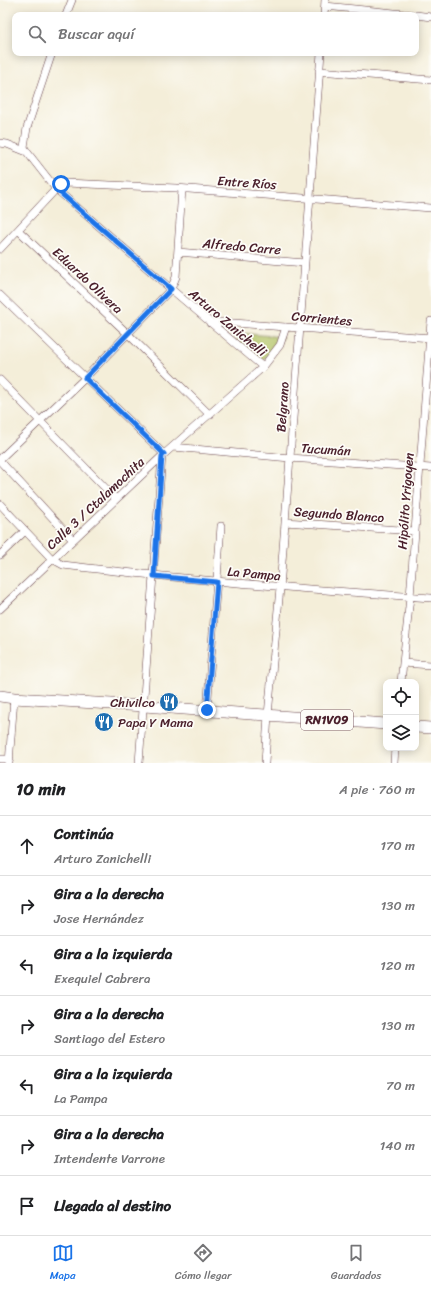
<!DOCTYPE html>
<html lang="es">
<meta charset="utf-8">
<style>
body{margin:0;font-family:Sriracha,sans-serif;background:#f2f2f2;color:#202124}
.controls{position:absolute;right:12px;bottom:12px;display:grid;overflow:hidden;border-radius:8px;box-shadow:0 2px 10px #0003}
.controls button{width:36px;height:36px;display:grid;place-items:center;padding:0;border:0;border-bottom:1px solid #e0e0e0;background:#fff;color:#202124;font:20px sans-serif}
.stop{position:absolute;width:12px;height:12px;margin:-9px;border:3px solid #1a73e8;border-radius:50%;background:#fff}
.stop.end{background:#1a73e8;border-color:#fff;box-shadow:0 1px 4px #0008}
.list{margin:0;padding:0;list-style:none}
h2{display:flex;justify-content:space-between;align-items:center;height:52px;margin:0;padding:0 16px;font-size:17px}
h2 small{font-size:13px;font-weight:400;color:#757577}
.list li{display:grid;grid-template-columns:26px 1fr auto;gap:12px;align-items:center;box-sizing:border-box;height:60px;padding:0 16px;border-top:1px solid #e0e0e0}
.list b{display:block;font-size:15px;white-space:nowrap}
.list p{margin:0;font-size:13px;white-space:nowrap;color:#757577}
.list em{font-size:13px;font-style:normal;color:#757577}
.icon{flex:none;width:22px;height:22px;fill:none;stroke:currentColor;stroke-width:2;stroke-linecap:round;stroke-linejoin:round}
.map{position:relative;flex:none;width:431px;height:763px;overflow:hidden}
.search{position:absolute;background:#fff;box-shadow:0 2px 10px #0003;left:12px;right:12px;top:12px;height:44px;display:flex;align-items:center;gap:10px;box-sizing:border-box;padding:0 14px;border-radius:8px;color:#757577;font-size:15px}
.sheet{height:472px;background:#fff}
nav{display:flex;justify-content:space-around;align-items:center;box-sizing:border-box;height:56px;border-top:1px solid #e0e0e0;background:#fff;font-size:11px;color:#757577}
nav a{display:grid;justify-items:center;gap:2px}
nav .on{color:#1a73e8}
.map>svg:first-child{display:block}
.green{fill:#b3c467;stroke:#7e7249}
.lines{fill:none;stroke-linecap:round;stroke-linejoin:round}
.street-casing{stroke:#643e45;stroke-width:8}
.primary-casing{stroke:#643e45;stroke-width:12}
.street{stroke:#fff;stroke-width:7}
.primary{stroke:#fff;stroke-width:11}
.route{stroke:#1a73e8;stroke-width:5}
.labels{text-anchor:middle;stroke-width:3.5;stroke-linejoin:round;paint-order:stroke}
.shield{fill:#fdfcf7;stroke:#806168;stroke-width:1}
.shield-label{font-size:12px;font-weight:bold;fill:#4a1f2b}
.street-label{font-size:13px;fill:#4a1f2b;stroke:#fdfcf7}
.poi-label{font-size:13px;fill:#4a1f2b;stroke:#fdfcf7;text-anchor:end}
</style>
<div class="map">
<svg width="431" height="763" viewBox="0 0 431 763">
<rect width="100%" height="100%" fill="#fdfcf7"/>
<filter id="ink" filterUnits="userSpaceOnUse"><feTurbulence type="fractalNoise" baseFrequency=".025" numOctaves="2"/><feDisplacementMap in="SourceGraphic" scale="8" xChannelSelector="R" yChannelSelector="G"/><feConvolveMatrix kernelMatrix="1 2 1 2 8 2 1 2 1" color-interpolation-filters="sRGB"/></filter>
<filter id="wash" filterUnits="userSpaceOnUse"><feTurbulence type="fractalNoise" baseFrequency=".012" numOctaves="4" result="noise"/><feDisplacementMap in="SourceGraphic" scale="16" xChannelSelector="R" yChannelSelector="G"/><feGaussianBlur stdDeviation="0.9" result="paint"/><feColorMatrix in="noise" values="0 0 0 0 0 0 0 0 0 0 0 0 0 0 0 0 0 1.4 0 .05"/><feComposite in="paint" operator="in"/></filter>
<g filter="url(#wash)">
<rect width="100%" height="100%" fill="#f4eed9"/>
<!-- green -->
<path class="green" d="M228 332 283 337 263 361Z"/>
</g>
<g filter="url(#ink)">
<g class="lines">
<defs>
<path id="street" d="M325 6 414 15
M66 15 72 0
M324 15 325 0
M416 15 431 17
M52 53 27 128 24 147 27 152 56 189 171 289 263 367
M319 71 431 80
M0 143 7 144 27 152
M18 230 128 334 210 415
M0 249 56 189 61 185 66 183 176 188 431 208
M178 252 305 263
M0 295 164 454
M210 323 220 322 431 338
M0 380 116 499
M173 447 290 458 431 468
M0 459 85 378 171 289 176 277 182 189
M0 461 73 540
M0 504 52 559 63 565C185 580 308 589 431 598
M285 522 414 531
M0 555 25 531
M0 609 162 456 263 367 280 345 286 327
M403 663 431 665
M401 682 410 597 431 321
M207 711 221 526
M0 759H10
M9 763 14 698
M139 763 162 456
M265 763 268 715 280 588 321 53
M394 763 395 748"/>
<path id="primary" d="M0 696 14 698 144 706 386 724
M416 727 431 728"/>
</defs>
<!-- street casing -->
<use href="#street" class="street-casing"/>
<!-- primary casing -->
<use href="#primary" class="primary-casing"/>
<!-- street -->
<use href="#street" class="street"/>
<!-- primary -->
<use href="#primary" class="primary"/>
</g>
</g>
<g class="lines" filter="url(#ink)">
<!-- route -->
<path class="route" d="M61 184 56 189 171 289 85 378 164 454 162 456 154 576 217 582 207 710"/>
</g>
<!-- icons -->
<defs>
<symbol id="restaurant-disc" viewBox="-11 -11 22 22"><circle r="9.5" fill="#1f6fb2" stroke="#fdfcf7"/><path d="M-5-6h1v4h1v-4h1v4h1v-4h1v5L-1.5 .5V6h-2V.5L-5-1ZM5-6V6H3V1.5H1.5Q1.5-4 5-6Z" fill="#fff"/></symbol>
</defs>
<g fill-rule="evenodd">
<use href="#restaurant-disc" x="158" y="691" width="22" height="22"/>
<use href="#restaurant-disc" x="93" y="711" width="22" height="22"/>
</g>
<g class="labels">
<!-- shield labels -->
<rect class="shield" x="301" y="710" width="52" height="20" rx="3"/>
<g class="shield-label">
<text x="327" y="724">RN1V09</text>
</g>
<!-- street labels -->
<g class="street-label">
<text transform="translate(247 182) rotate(4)" y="5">Entre Ríos</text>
<text transform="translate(242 246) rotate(5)" y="5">Alfredo Carre</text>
<text transform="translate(88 280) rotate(43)" y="5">Eduardo Olivera</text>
<text transform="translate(322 318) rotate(5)" y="5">Corrientes</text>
<text transform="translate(228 322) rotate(40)" y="5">Arturo Zanichelli</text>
<text transform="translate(282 407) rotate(-86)" y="5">Belgrano</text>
<text transform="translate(326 449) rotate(4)" y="5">Tucumán</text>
<text transform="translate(405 501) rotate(-86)" y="5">Hipólito Yrigoyen</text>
<text transform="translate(95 503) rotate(-43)" y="5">Calle 3 / Ctalamochita</text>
<text transform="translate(339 514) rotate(4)" y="5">Segundo Blanco</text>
<text transform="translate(254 573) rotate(5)" y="5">La Pampa</text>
</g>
<!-- poi labels -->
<g class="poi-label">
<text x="155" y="707">Chivilco</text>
<text x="118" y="727" text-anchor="start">Papa Y Mama</text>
</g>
</g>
</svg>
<div class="controls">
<button><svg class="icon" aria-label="locate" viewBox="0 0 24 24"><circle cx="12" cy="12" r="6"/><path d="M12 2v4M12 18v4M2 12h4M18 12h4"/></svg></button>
<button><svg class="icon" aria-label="layers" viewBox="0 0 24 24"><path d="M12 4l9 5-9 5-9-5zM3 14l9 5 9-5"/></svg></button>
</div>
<div class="stop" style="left:61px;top:184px"></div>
<div class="stop end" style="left:207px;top:710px"></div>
<div class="search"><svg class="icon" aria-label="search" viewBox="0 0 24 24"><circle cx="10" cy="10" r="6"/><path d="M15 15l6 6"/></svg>Buscar aquí</div>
</div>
<section class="sheet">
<h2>10 min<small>A pie · 760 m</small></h2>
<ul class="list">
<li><svg class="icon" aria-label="ahead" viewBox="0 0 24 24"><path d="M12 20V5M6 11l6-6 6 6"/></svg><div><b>Continúa</b><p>Arturo Zanichelli</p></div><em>170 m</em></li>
<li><svg class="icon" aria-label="right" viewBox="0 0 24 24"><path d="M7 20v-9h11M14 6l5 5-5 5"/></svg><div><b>Gira a la derecha</b><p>Jose Hernández</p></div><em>130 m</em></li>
<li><svg class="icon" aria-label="left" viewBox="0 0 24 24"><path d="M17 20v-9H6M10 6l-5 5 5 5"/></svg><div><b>Gira a la izquierda</b><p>Exequiel Cabrera</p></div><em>120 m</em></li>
<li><svg class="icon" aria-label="right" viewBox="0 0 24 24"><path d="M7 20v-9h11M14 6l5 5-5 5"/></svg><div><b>Gira a la derecha</b><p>Santiago del Estero</p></div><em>130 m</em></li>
<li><svg class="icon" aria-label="left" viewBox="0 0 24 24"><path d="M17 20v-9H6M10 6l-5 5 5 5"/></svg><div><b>Gira a la izquierda</b><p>La Pampa</p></div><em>70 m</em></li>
<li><svg class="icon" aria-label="right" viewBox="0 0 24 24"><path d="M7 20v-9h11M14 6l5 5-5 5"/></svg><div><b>Gira a la derecha</b><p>Intendente Varrone</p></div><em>140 m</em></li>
<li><svg class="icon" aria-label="arrive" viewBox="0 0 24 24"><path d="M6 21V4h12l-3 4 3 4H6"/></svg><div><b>Llegada al destino</b></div></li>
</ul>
</section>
<nav>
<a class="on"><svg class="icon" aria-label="map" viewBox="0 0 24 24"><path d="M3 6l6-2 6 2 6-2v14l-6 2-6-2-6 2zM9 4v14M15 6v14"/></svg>Mapa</a>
<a><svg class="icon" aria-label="directions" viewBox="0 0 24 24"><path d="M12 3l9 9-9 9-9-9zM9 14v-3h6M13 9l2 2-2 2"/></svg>Cómo llegar</a>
<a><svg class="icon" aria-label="saved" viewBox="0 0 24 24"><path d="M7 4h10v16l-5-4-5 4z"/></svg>Guardados</a>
</nav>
